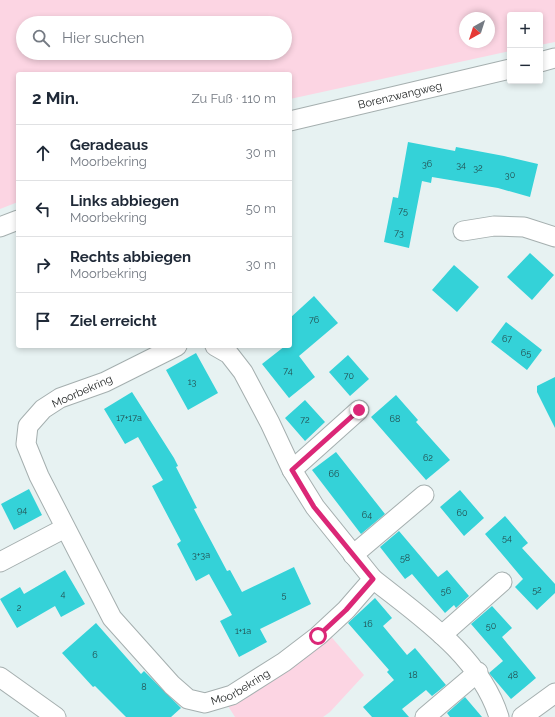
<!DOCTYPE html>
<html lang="de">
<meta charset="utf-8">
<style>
body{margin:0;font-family:Raleway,sans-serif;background:#f6f6f7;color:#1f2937}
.controls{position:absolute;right:12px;top:12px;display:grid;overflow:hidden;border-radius:4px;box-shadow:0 2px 6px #0003}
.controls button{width:36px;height:36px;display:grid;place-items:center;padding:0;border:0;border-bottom:1px solid #e0e1e3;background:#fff;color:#1f2937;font:20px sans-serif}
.compass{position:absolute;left:459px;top:12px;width:36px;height:36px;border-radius:50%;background:#fff;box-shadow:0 2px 6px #0003;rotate:219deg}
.stop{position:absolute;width:12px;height:12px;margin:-9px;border:3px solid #db2777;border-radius:50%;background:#fff}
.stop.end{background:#db2777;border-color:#fff;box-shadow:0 1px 4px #0008}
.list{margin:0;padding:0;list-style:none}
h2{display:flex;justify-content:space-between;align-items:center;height:52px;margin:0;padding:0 16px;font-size:17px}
h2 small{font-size:13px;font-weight:400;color:#747a83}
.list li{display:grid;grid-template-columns:26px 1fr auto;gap:12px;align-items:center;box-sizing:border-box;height:56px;padding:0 16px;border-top:1px solid #e0e1e3}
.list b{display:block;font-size:15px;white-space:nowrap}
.list p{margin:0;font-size:13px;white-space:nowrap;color:#747a83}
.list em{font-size:13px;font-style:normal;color:#747a83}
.icon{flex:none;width:22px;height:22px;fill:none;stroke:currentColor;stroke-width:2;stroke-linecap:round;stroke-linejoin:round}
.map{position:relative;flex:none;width:555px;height:717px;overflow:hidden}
.search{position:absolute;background:#fff;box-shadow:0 2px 6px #0003;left:16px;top:16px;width:276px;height:44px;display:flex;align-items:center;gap:10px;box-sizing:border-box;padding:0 14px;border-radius:22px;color:#747a83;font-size:15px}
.panel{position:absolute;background:#fff;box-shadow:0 2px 6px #0003;left:16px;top:72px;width:276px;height:276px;border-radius:4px}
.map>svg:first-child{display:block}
.green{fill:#fcd5e3;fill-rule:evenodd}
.building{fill:#34d2d8}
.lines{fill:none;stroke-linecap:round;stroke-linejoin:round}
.minor-casing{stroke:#a5afaf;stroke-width:21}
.minor{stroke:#fff;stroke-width:19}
.route{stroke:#db2777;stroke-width:5}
.labels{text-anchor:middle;stroke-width:4;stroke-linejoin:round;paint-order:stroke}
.number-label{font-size:9px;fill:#234c4e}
.street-label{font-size:11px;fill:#1d2020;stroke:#fff}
</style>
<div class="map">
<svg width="555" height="717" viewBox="0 0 555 717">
<rect width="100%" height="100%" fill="#e7f2f2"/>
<!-- green -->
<path class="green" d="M0 0H555V42L540 45V15H510V51L290 99V74H18V202L0 209ZM465 18H489V42H465ZM23 23H285V53H23Z
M328 633 364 675 330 712 323 717H235L228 706Z"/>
<!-- building -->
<path class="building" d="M408 142 455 151 456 147 504 156 538 164 530 197 498 188 432 177 431 183 422 181 409 248 384 242 393 197 398 198Z
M530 253 554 275 532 300 507 277Z
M454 265 479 287 457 312 432 290Z
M314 296 338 323 299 356 315 377 289 398 262 364 285 346H290V318Z
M506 322 542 350 527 370 491 342Z
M196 353 218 393 188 410 166 370Z
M348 355 369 379 350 396 329 372Z
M555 377V428L537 392V386Z
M132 392 174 458 178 466 176 467 197 508 194 509 227 571 230 570 242 592 294 567 311 604 260 629 267 642 239 657 220 621 232 615 209 574 196 581 177 544 181 541 152 486 163 480 138 437 125 444 104 409Z
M396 395 418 420 416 422 450 460 426 480 371 417Z
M305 400 325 422 305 441 285 418Z
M336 452 385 514 361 534 312 470Z
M29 489 42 515 14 530 1 504Z
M460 490 484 518 464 536 440 507Z
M505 516 528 543 522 548 555 584V593L537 610 515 587 523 579 485 534Z
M399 531 438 577 447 570 469 596 456 608 454 605 445 613 412 574 405 579 380 547Z
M65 570 85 604 61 617 55 606 17 628 0 599 20 587 24 594Z
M375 598 392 618 383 626 407 655 415 648 446 685 432 696 426 690 402 709 409 717H372L363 707 394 680 387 672 389 670 348 623Z
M492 606 512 628 502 637 536 678 511 699 489 673 503 661 471 624Z
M96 623 141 674 144 671 181 708 171 717H126L95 686 93 687 62 653Z
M465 697 482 717H450L447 713Z"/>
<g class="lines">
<defs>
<g id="minor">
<path d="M540 62 555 58"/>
<path id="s1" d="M290 121 510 69"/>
<path d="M0 227 18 220"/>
<path d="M463 231 494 226 524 227 555 237"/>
<path id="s2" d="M177 346 105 382 60 398 43 409 28 426 26 444 39 476 112 618 172 685 188 699 205 703 232 695 284 662 318 636 346 610 373 579 315 507 292 470 270 423 243 372 229 354 215 346"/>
<path d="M292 470 359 410"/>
<path d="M353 555 424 495"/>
<path d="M0 562 65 528"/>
<path d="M373 579C421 617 480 656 499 717"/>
<path d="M442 635 502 582"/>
<path d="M0 677 56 717"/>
<path d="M425 717 478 672"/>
<path d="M522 717 555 693"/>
</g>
</defs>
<!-- minor casing -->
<use href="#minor" class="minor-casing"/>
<!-- minor -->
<use href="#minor" class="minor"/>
</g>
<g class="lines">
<!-- route -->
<path class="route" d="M318 636 346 610 373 579 314 507 292 470 359 410"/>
</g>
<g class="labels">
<!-- number labels -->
<g class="number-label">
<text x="427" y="167">36</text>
<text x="461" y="168">34</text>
<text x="478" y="171">32</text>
<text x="510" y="178">30</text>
<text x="403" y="214">75</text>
<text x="399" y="236">73</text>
<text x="314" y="323">76</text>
<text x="507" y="342">67</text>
<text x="526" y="356">65</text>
<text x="288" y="374">74</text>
<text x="349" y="379">70</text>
<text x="192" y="385">13</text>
<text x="129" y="421">17+17a</text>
<text x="395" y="422">68</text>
<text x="305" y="423">72</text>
<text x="428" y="461">62</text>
<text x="334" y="477">66</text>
<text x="22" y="513">94</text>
<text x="462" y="516">60</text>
<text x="367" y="518">64</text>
<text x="507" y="541">54</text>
<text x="201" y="558">3+3a</text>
<text x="405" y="561">58</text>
<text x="537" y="593">52</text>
<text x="446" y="594">56</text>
<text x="63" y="597">4</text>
<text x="284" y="598">5</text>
<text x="19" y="611">2</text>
<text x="368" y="627">16</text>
<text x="491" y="629">50</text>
<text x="243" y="634">1+1a</text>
<text x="95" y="658">6</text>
<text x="413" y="678">18</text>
<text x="513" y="678">48</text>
<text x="144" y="690">8</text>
</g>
<!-- street labels -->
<g class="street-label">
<text dy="4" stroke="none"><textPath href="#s1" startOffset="113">Borenzwangweg</textPath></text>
<text transform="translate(82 391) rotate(-24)" y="4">Moorbekring</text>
<text dy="4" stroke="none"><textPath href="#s2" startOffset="551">Moorbekring</textPath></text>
</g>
</g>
</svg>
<div class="controls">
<button>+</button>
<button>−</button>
</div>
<svg class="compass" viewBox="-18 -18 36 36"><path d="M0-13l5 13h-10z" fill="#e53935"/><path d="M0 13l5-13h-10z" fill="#747a83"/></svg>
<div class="stop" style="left:318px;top:636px"></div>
<div class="stop end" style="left:359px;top:410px"></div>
<div class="search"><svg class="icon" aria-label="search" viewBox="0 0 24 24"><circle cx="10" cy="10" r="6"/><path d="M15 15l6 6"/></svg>Hier suchen</div>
<section class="panel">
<h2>2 Min.<small>Zu Fuß · 110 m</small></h2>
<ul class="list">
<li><svg class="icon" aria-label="ahead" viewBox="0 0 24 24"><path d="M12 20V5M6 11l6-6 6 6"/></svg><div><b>Geradeaus</b><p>Moorbekring</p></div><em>30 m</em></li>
<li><svg class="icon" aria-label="left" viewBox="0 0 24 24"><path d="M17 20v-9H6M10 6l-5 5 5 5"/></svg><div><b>Links abbiegen</b><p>Moorbekring</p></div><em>50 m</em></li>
<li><svg class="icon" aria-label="right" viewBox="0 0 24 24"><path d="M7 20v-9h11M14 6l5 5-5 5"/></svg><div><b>Rechts abbiegen</b><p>Moorbekring</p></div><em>30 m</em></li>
<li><svg class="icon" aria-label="arrive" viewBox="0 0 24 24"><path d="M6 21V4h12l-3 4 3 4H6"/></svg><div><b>Ziel erreicht</b></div></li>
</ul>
</section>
</div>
